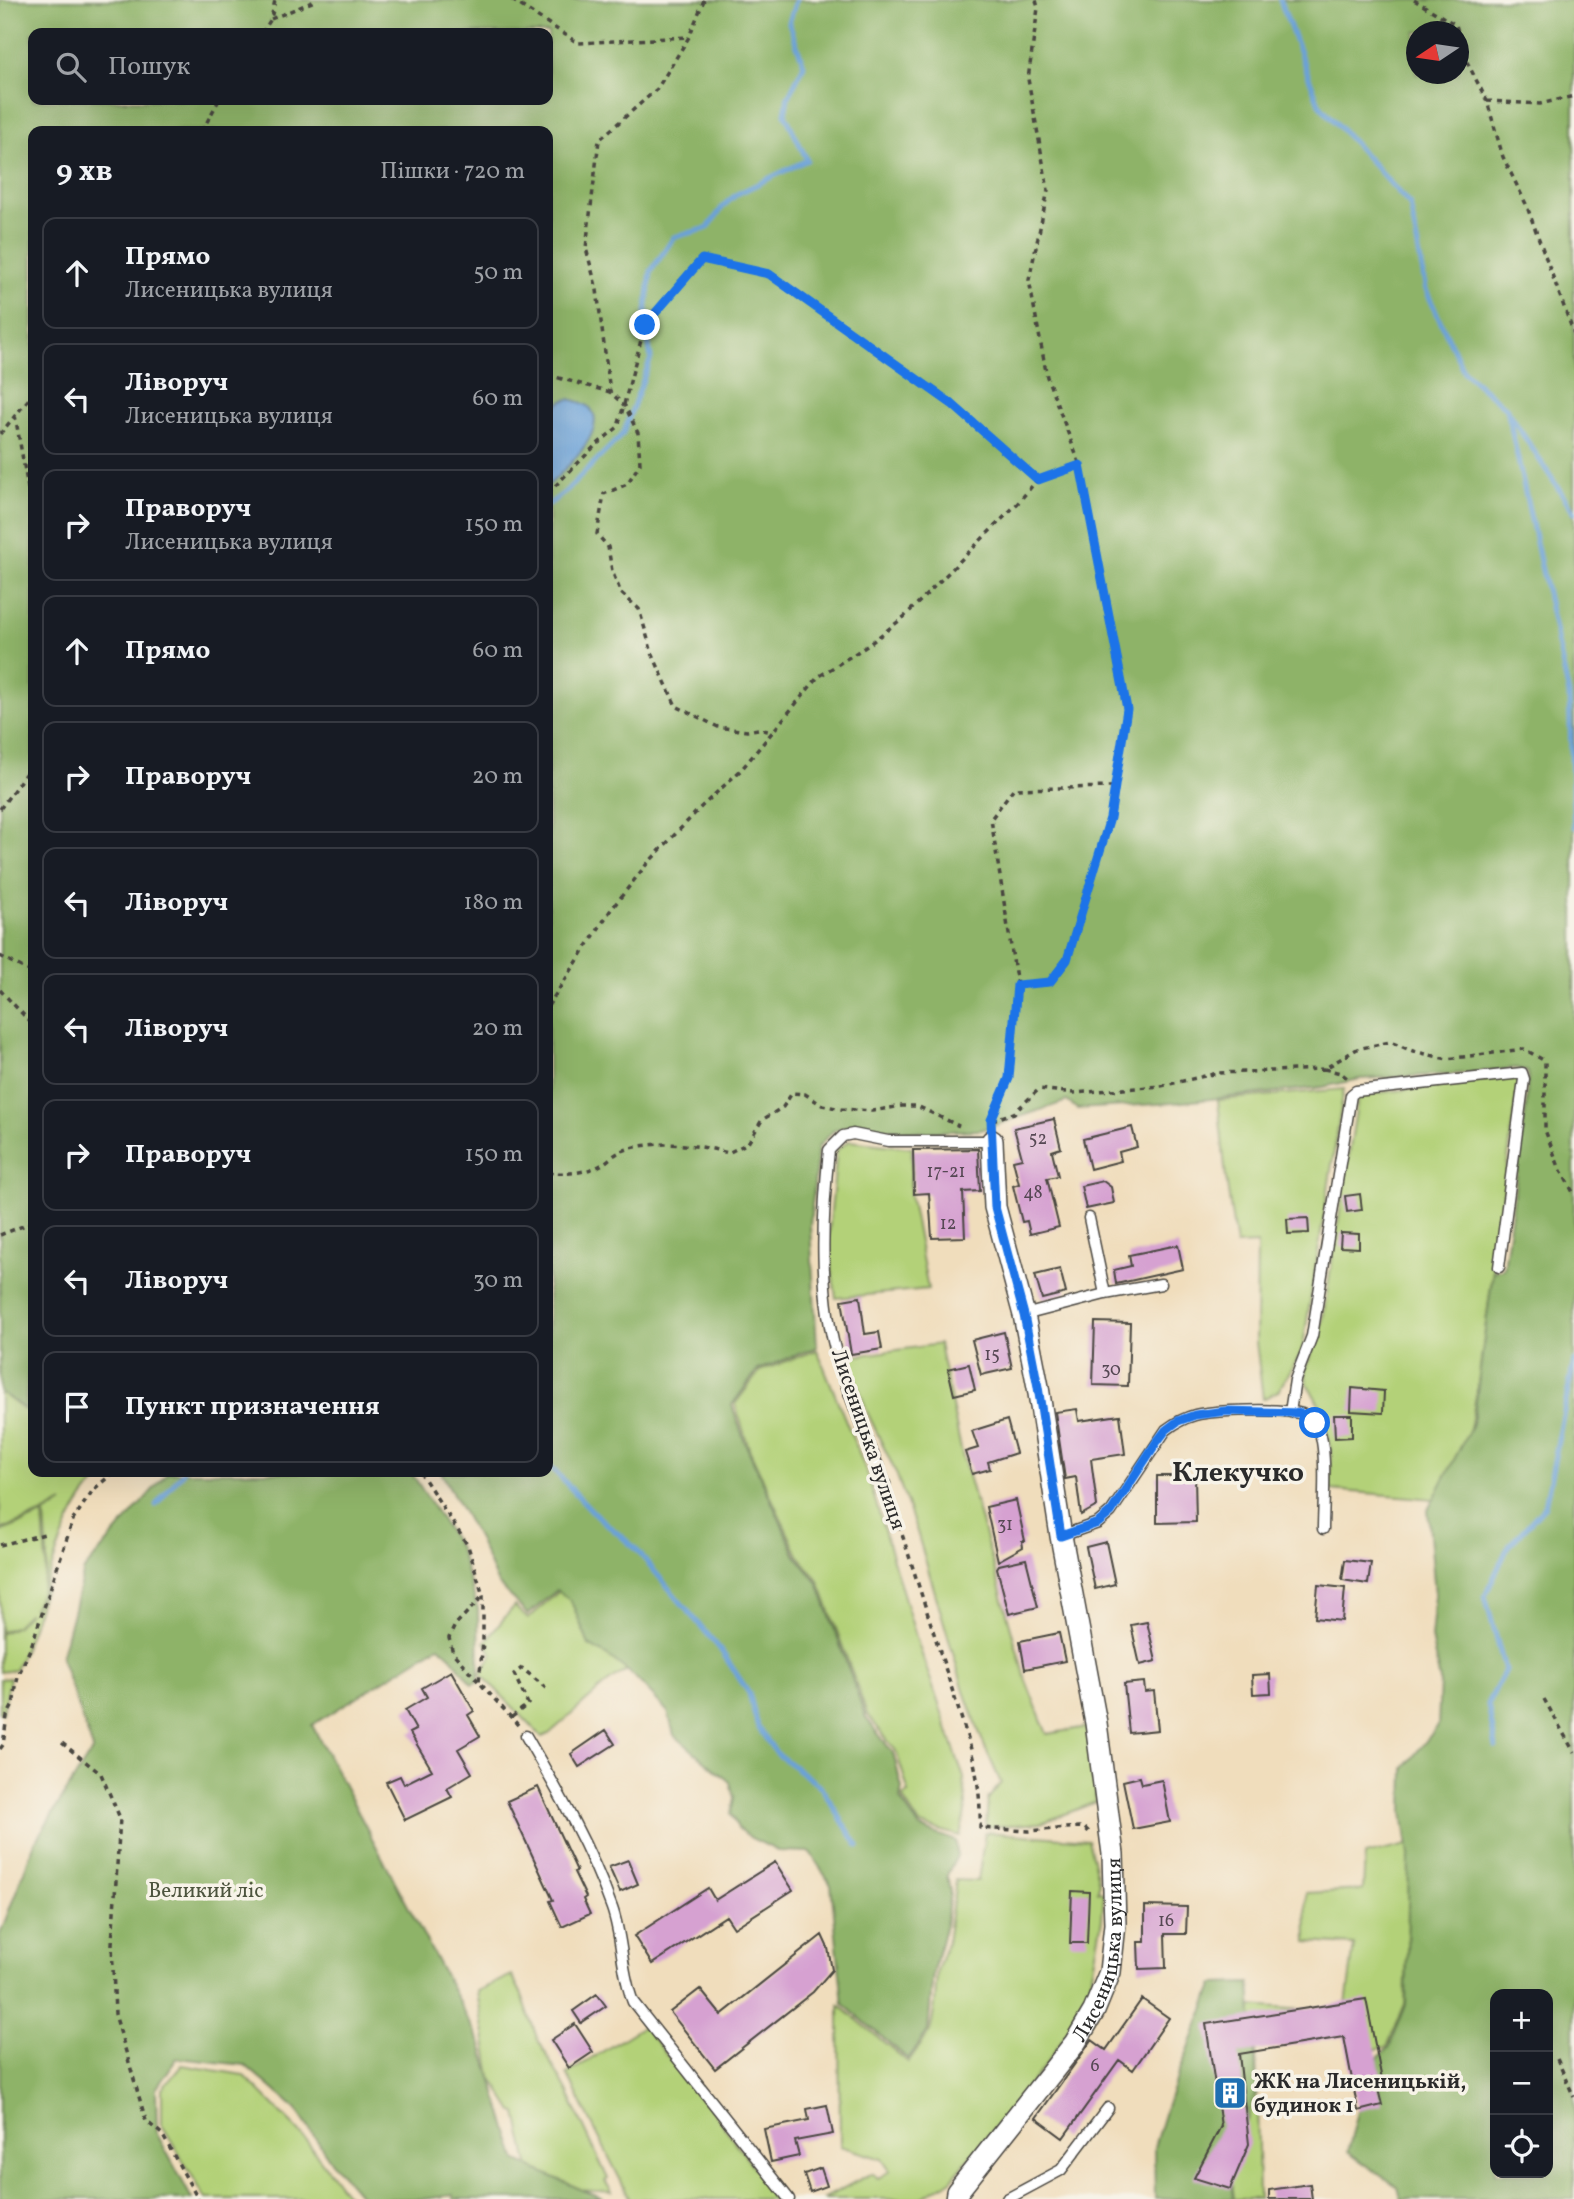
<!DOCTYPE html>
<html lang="uk">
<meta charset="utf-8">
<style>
body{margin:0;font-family:Vollkorn,serif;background:#20242c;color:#f1f3f6}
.controls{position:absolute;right:21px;bottom:21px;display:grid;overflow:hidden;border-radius:14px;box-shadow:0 7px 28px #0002}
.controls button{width:63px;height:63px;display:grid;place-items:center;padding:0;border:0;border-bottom:2px solid #363941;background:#171b24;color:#f1f3f6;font:35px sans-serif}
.compass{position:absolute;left:1406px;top:21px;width:63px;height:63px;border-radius:50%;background:#171b24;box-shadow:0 7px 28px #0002;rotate:257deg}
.stop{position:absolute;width:21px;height:21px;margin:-16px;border:5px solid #1a73e8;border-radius:50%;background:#fff}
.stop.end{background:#1a73e8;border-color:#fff;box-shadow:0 2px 7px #0008}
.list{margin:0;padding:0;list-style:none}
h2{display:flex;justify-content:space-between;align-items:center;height:91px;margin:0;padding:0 28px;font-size:30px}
h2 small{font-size:23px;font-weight:400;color:#9ea1a6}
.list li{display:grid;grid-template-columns:46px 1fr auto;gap:21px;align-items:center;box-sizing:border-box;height:112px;margin:0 14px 14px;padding:0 14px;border:2px solid #363941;border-radius:14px}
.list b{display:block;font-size:26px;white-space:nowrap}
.list p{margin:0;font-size:23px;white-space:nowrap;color:#9ea1a6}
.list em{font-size:23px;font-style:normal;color:#9ea1a6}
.icon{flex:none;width:38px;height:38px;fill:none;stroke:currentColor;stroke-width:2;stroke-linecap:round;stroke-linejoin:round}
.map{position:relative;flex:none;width:1574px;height:2199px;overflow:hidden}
.search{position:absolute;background:#171b24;box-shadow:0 7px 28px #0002;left:28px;top:28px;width:525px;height:77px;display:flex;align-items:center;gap:18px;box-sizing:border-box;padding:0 24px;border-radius:14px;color:#9ea1a6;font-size:26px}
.panel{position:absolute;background:#171b24;box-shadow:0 7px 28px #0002;left:28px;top:126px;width:525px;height:1351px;border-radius:14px}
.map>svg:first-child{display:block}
.green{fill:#b3d178;stroke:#6f7e52;stroke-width:2}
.forest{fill:#8eb368;stroke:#5c6f4a;stroke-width:2;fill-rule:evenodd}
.water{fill:#6aa1d8;stroke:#4a6682;stroke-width:2}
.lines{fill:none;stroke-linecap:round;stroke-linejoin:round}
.stream{stroke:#6aa1d8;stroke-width:5}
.building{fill:#d6a1d1}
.service-casing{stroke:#494641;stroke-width:13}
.minor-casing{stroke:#494641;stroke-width:24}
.path{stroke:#494641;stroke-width:3.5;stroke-dasharray:5 5;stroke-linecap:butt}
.service{stroke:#fff;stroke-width:10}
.minor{stroke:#fff;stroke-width:21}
.route{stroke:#1a73e8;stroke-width:9}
.labels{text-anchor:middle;stroke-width:7;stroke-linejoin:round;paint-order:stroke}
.number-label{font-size:18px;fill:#564854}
.street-label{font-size:21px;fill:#2b2b2b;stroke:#f7f3e8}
.park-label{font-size:21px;fill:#4d543e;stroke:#f7f3e8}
.poi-label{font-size:21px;font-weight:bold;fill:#2b2b2b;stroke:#f7f3e8;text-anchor:start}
.district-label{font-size:28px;font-weight:bold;fill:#2b2b2b;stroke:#f7f3e8}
</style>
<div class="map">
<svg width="1574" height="2199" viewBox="0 0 1574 2199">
<rect width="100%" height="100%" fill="#f7f3e8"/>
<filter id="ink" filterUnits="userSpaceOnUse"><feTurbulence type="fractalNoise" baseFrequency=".0143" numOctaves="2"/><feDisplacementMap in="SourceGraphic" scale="14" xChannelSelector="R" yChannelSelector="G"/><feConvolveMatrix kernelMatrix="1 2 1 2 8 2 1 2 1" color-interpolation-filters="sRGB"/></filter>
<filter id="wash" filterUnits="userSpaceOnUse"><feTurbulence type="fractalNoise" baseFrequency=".00686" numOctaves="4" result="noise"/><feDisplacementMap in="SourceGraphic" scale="28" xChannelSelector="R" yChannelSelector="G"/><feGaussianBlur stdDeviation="1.57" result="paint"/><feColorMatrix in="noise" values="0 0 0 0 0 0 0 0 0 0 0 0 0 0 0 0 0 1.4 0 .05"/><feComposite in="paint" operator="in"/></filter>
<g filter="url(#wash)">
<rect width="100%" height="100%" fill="#f0ddbc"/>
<!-- green -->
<path class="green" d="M1519 1076 1477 1390 1457 1501 1331 1490V1453L1323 1411 1307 1383 1305 1370 1321 1330 1358 1098 1360 1095Z
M1344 1089 1302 1352 1278 1391 1263 1399 1256 1342 1257 1244 1236 1245 1226 1178 1218 1100Z
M849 1141 912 1148 910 1195 928 1289 836 1298 828 1243 837 1150Z
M939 1344 962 1454 1025 1678 1047 1734 1087 1727 1096 1802 1041 1823 986 1827 988 1799 1001 1783 984 1745 966 1697 917 1532 896 1473 868 1414 848 1357Z
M817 1350 867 1473 916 1637 964 1778 966 1807 960 1836 920 1825 902 1797 909 1793 896 1751 867 1714 819 1581 798 1555 750 1451 735 1404 760 1371Z
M33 1363V1472H110C104 1477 95 1483 90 1489 54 1532 41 1617 15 1670L0 1672V1634L17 1626 29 1613 16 1626 0 1632V1532L43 1515 46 1564 42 1590 33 1609C52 1576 47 1550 45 1514L63 1502 43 1513 0 1530V1392L27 1412Z
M585 1568 627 1670 607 1683 549 1734 542 1737 481 1674 492 1654 485 1642 514 1606 528 1619Z
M10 1678 3 1713H0V1679Z
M985 1832 1088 1840 1099 1883 1098 1891 1104 1892 1102 1919 1087 2001 1045 2066 951 2180 919 2199H823L872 2173 878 2178 890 2171 882 2159 840 2146 839 2005 908 2062 930 2032 935 2005 937 1971 947 1943 956 1880 978 1881Z
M1411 1844 1405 2005 1387 2047 1364 2051 1363 2024 1256 2047 1259 2199H1174L1224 2004 1345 2013 1354 1945 1307 1942 1306 1893 1363 1890 1365 1855Z
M512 1975 522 1995 537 2038 567 2091 608 2179 605 2181 612 2192 546 2188 531 2178 517 2113 513 2112 491 2077 477 1991Z
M643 2026 714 2113 777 2199H630L567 2074Z
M182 2065 243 2075 298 2130 350 2199H206L162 2125V2089Z"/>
<!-- forest -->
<path class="forest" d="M0 0H1574V2199H1401L1398 2187 1348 2152 1369 2066 1389 2048 1406 2005 1409 1855 1403 1812 1404 1768 1438 1726 1440 1681 1431 1638 1435 1595 1428 1510 1473 1423 1493 1271 1504 1269 1526 1108 1528 1072 1517 1068 1455 1074 1360 1079 1323 1087 1173 1103 1077 1109 1067 1101 981 1130 922 1132 846 1126 833 1131 818 1147 810 1225 817 1347 758 1370 732 1405 746 1445 796 1556 818 1583 866 1718 893 1753 902 1788 900 1799 920 1828 956 1841 957 1856 947 1875 950 1891 946 1925 933 1971 928 2031 908 2059 843 2004 831 1885 810 1852 778 1851 751 1838 738 1828 731 1814 734 1797 730 1782 674 1735 668 1712 634 1676 611 1658 589 1645 571 1601 557 1590 528 1615 498 1584 479 1541 441 1472H548V131H33V1355L29 1364 25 1409 0 1392ZM1416 32H1458V74H1416ZM33 33H548V100H33ZM1495 1994H1548V2173H1495Z
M168 1472H411L459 1548 478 1609 479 1681 472 1684 451 1657 439 1646 312 1725 480 2042 517 2161 603 2199H454L453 2195 424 2199H363L332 2163 296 2109 245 2065 177 2058 156 2089 157 2134 192 2199H0V1934L35 1842 93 1749 61 1658 84 1570Z
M1250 1983 1257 2089 1230 2173 1233 2199H1155L1154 2147 1167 2104 1214 1984Z"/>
<!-- water -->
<path class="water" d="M570 399C577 402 585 402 590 408 610 430 562 472 548 486 548 463 538 402 570 399Z"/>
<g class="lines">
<!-- stream -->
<path class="stream" d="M1280 0 1319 104 1410 205 1426 290 1464 372 1507 409 1569 694 1574 827
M1510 415 1574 512
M548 505 564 493 623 434 651 358 645 321 651 271 674 237 708 228 724 205 737 194 807 160 785 114 788 97 804 65 789 23 796 0
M548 1464 596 1515 635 1548 720 1649 749 1693 758 1727 776 1753 821 1787 858 1846
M156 1505 183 1472
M1496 1747 1488 1704 1505 1670 1485 1596 1508 1547 1545 1506 1574 1361"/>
</g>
<g id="blocks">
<!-- building -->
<path class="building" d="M1054 1119 1061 1148 1052 1151 1058 1176 1047 1178 1059 1227 1030 1234 1027 1221 1022 1222 1013 1186 1019 1184 1013 1160 1022 1158 1014 1128Z
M1132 1127 1137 1147 1119 1152 1121 1161 1090 1169 1083 1139Z
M978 1149 980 1191 963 1192 965 1237 932 1238 929 1193 914 1194 913 1150Z
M1103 1181 1111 1187 1114 1203 1086 1209 1081 1186Z
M1360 1194 1362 1210 1347 1212 1345 1196Z
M1308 1218 1309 1233 1288 1234 1287 1219Z
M1341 1233 1359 1234V1248L1340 1247Z
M1178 1245 1183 1269 1116 1284 1114 1270 1131 1266 1129 1255Z
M1060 1269 1066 1293 1042 1299 1035 1275Z
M860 1297 865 1334 879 1332 882 1349 851 1354 842 1300Z
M1095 1322 1130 1323 1128 1386 1093 1385Z
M1004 1332 1012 1368 981 1375 972 1340Z
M969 1364 975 1390 954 1395 948 1369Z
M1352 1388 1384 1391 1383 1413 1351 1411Z
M1077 1409 1079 1421 1120 1415 1125 1454 1091 1459 1097 1506 1081 1515 1076 1477 1065 1479 1055 1412Z
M1334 1415H1352V1437L1335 1438Z
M1007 1420 1016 1453 988 1462 990 1469 972 1474 965 1452 978 1448 972 1431Z
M1157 1476H1195L1196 1522 1157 1523Z
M1016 1500 1025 1541H1022L1023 1547 998 1561 986 1507Z
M1106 1542 1115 1584 1095 1589 1086 1547Z
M1026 1559 1038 1607 1009 1614 997 1568 999 1565Z
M1345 1560 1371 1563 1368 1584 1342 1580Z
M1318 1585 1345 1588 1342 1621 1315 1618Z
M1147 1622 1156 1661 1140 1665 1131 1625Z
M1059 1633 1065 1661 1025 1669 1020 1641Z
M451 1671 474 1711 468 1715 480 1736 458 1749 472 1773 447 1788 452 1797 405 1820 386 1782 400 1776 404 1784 432 1770 410 1733 416 1730 405 1710 427 1697 422 1688Z
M1270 1674 1271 1693 1253 1694 1252 1675Z
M1144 1682 1145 1692 1154 1691 1158 1730 1129 1733 1124 1684Z
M606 1730 615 1744 579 1767 571 1754Z
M1140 1777 1142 1784 1162 1780 1170 1822 1133 1829 1123 1781Z
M538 1787 577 1871 574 1872 586 1897 583 1899 590 1914 562 1927 550 1901 553 1900 507 1801Z
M628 1860 638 1884 620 1892 609 1867Z
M775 1862 793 1890 734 1928 726 1916 652 1964 634 1936 708 1888 715 1900Z
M1072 1891 1089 1892 1087 1943H1070Z
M1145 1906 1187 1907 1186 1934H1165L1166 1968 1139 1969 1138 1942H1145Z
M822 1935 828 1948 832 1970 813 1992 715 2069 670 2012 700 1989 721 2015Z
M597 1994 606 2006 581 2023 573 2011Z
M1142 1999 1169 2018 1133 2070 1119 2060 1063 2138 1036 2118 1092 2040 1106 2050Z
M1366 1999 1382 2080 1376 2081 1382 2105 1358 2111 1344 2037 1239 2054 1249 2144 1230 2189 1194 2178 1221 2126 1206 2024Z
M575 2024 593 2052 569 2068 551 2040Z
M827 2105 833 2134 795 2141 799 2156 771 2162 764 2129 809 2120 807 2109Z
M821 2168 827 2186 810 2192 804 2174Z
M1310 2184 1312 2199H1269V2190Z"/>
</g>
</g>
<g filter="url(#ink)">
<use href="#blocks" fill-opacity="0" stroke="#494641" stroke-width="2"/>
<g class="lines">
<defs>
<path id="service" d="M1105 1294 1161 1284
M1024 1315 1105 1294 1089 1218
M1290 1412 1295 1380 1312 1336 1351 1095 1356 1091 1522 1073 1524 1079 1499 1267
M885 1484C869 1444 852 1404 839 1363 818 1297 822 1217 829 1150L843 1136 853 1134 888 1141H992
M1061 1536 1098 1523 1111 1512 1166 1430C1175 1423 1184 1418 1195 1415 1215 1410 1284 1408 1302 1414 1309 1416 1314 1421 1318 1428 1328 1447 1323 1506 1323 1529
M526 1736C558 1791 591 1849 612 1908 623 1939 621 1972 633 2002L789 2199
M1007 2199 1061 2170 1108 2108"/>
<g id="minor">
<path id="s1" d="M956 2199 957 2192 1075 2043 1094 2011 1110 1972 1115 1924 1113 1854 1096 1723 1061 1536 1038 1387 1024 1315 995 1207 992 1141"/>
</g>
</defs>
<!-- service casing -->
<use href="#service" class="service-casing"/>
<!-- minor casing -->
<use href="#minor" class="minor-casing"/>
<!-- path -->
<path class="path" d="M512 0 578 43 689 37
M704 0 689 37 657 89 599 140 586 248 597 290 610 392 625 406 638 433 640 464 627 484 604 494 597 534 608 547 612 571 621 593 639 609 652 653 676 706 718 727 747 731 758 729 773 732
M1414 0 1456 25 1458 32
M271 19 317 0
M262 33 271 19 275 0
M1458 33 1467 62 1487 101 1503 157 1526 204 1574 334
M1487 101 1540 104 1574 96
M202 131 219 100
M548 375 610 392
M15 415 33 516
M0 434 33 394
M548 493 595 446 618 427 645 325 702 259 769 274 952 404 1038 479 1080 465
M0 809 33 763
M0 956 33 973
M1017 985 991 819 1013 789 1114 787
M0 990 33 1025
M548 1006 610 911 646 865 701 807 741 770 818 677 867 646 904 617 1017 504 1038 479
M1324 1069 1341 1073 1348 1079
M992 1120 1014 1113 1039 1089 1074 1093 1161 1086 1218 1073 1324 1069 1357 1049 1390 1042 1413 1051 1447 1059 1524 1049 1545 1061V1130L1559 1167 1574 1194
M991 1121 1009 1078 1017 985 1050 982 1067 960 1110 818 1127 709 1080 465 1047 377 1029 280 1048 190 1028 79 1038 8 1036 0
M548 1172C564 1175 586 1173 601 1165 608 1161 613 1155 620 1152 648 1139 699 1144 728 1153L748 1143 762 1120 783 1107 792 1093 805 1094 822 1105 841 1109 872 1111 902 1106H917L959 1126
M0 1235 33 1222
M420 1472 468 1546 483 1596V1642L479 1682 518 1725
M890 1497 969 1742C977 1771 981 1798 980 1828L1029 1831 1079 1827 1085 1828 1090 1833
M0 1545 45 1534
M478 1681 453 1653 449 1638 455 1625 483 1596
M1544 1699 1574 1752
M512 1717 528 1704 514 1674 522 1668 547 1689
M62 1743 101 1774 120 1818 112 1944 115 2014 146 2121 162 2134 198 2199
M0 1749 3 1745 7 1716 13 1705 18 1676 31 1647 73 1520 93 1490 114 1472
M1557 2059 1574 2097"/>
<!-- service -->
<use href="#service" class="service"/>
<!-- minor -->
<use href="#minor" class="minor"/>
</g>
</g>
<g class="lines" filter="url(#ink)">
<!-- route -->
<path class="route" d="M645 325 702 259 769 274 952 404 1038 480 1080 465 1127 709 1110 818 1067 960 1050 982 1017 985 1009 1078 991 1120 995 1207 1024 1315 1038 1387 1061 1536 1098 1523 1111 1512 1156 1443 1166 1430 1178 1421 1195 1415 1226 1411 1300 1413 1315 1423"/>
</g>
<!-- icons -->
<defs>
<symbol id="building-square" viewBox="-11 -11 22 22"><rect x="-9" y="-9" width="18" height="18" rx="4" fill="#1f6fb2" stroke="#f7f3e8"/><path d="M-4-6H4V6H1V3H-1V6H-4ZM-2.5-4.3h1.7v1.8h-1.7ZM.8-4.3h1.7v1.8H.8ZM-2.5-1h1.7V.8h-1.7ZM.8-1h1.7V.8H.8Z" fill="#fff"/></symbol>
</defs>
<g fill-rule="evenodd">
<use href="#building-square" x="1211" y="2074" width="38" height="38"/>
</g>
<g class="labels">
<!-- number labels -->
<g class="number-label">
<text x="1038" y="1144">52</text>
<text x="946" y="1177">17-21</text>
<text x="1033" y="1198">48</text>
<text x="948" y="1229">12</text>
<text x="992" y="1360">15</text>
<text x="1111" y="1375">30</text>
<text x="1005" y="1530">31</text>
<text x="1166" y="1926">16</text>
<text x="1095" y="2071">6</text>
</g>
<!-- street labels -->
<g class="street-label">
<text transform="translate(869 1439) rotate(71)" y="7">Лисеницька вулиця</text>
<text dy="7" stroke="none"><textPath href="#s1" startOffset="296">Лисеницька вулиця</textPath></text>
</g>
<!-- park labels -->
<g class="park-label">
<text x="206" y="1897">Великий ліс</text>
</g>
<!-- poi labels -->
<g class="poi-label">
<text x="1254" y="2088">ЖК на Лисеницькій,<tspan x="1254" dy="24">будинок 1</tspan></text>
</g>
<!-- district labels -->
<g class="district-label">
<text x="1238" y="1481">Клекучко</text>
</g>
</g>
</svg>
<div class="controls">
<button>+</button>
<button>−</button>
<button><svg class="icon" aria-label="locate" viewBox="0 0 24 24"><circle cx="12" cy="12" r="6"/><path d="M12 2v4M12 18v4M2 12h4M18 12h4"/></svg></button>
</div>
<svg class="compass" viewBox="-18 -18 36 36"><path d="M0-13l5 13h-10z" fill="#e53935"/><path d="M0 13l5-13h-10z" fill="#9ea1a6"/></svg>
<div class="stop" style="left:1315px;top:1423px"></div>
<div class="stop end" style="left:645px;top:325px"></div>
<div class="search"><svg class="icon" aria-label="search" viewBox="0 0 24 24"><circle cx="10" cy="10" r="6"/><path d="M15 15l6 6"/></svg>Пошук</div>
<section class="panel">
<h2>9 хв<small>Пішки · 720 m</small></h2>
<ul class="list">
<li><svg class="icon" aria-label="ahead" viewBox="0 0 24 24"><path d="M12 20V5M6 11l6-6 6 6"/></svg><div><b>Прямо</b><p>Лисеницька вулиця</p></div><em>50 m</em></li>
<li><svg class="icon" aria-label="left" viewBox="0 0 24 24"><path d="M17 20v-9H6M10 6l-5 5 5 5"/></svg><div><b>Ліворуч</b><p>Лисеницька вулиця</p></div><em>60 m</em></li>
<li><svg class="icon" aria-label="right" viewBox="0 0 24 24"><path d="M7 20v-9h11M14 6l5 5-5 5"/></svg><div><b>Праворуч</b><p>Лисеницька вулиця</p></div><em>150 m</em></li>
<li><svg class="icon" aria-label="ahead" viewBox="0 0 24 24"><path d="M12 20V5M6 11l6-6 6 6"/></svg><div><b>Прямо</b></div><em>60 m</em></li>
<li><svg class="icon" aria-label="right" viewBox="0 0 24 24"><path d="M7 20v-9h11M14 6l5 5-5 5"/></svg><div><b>Праворуч</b></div><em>20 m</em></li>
<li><svg class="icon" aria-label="left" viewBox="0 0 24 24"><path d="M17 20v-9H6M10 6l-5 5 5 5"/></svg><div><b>Ліворуч</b></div><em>180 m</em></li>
<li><svg class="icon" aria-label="left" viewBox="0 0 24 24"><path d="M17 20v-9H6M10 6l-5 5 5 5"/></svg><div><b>Ліворуч</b></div><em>20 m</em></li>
<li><svg class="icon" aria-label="right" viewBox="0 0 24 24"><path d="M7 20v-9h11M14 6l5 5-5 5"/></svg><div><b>Праворуч</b></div><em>150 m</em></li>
<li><svg class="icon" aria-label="left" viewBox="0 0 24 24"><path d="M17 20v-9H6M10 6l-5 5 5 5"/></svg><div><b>Ліворуч</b></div><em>30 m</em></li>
<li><svg class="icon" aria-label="arrive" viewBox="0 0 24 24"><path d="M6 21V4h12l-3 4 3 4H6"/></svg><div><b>Пункт призначення</b></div></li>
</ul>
</section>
</div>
